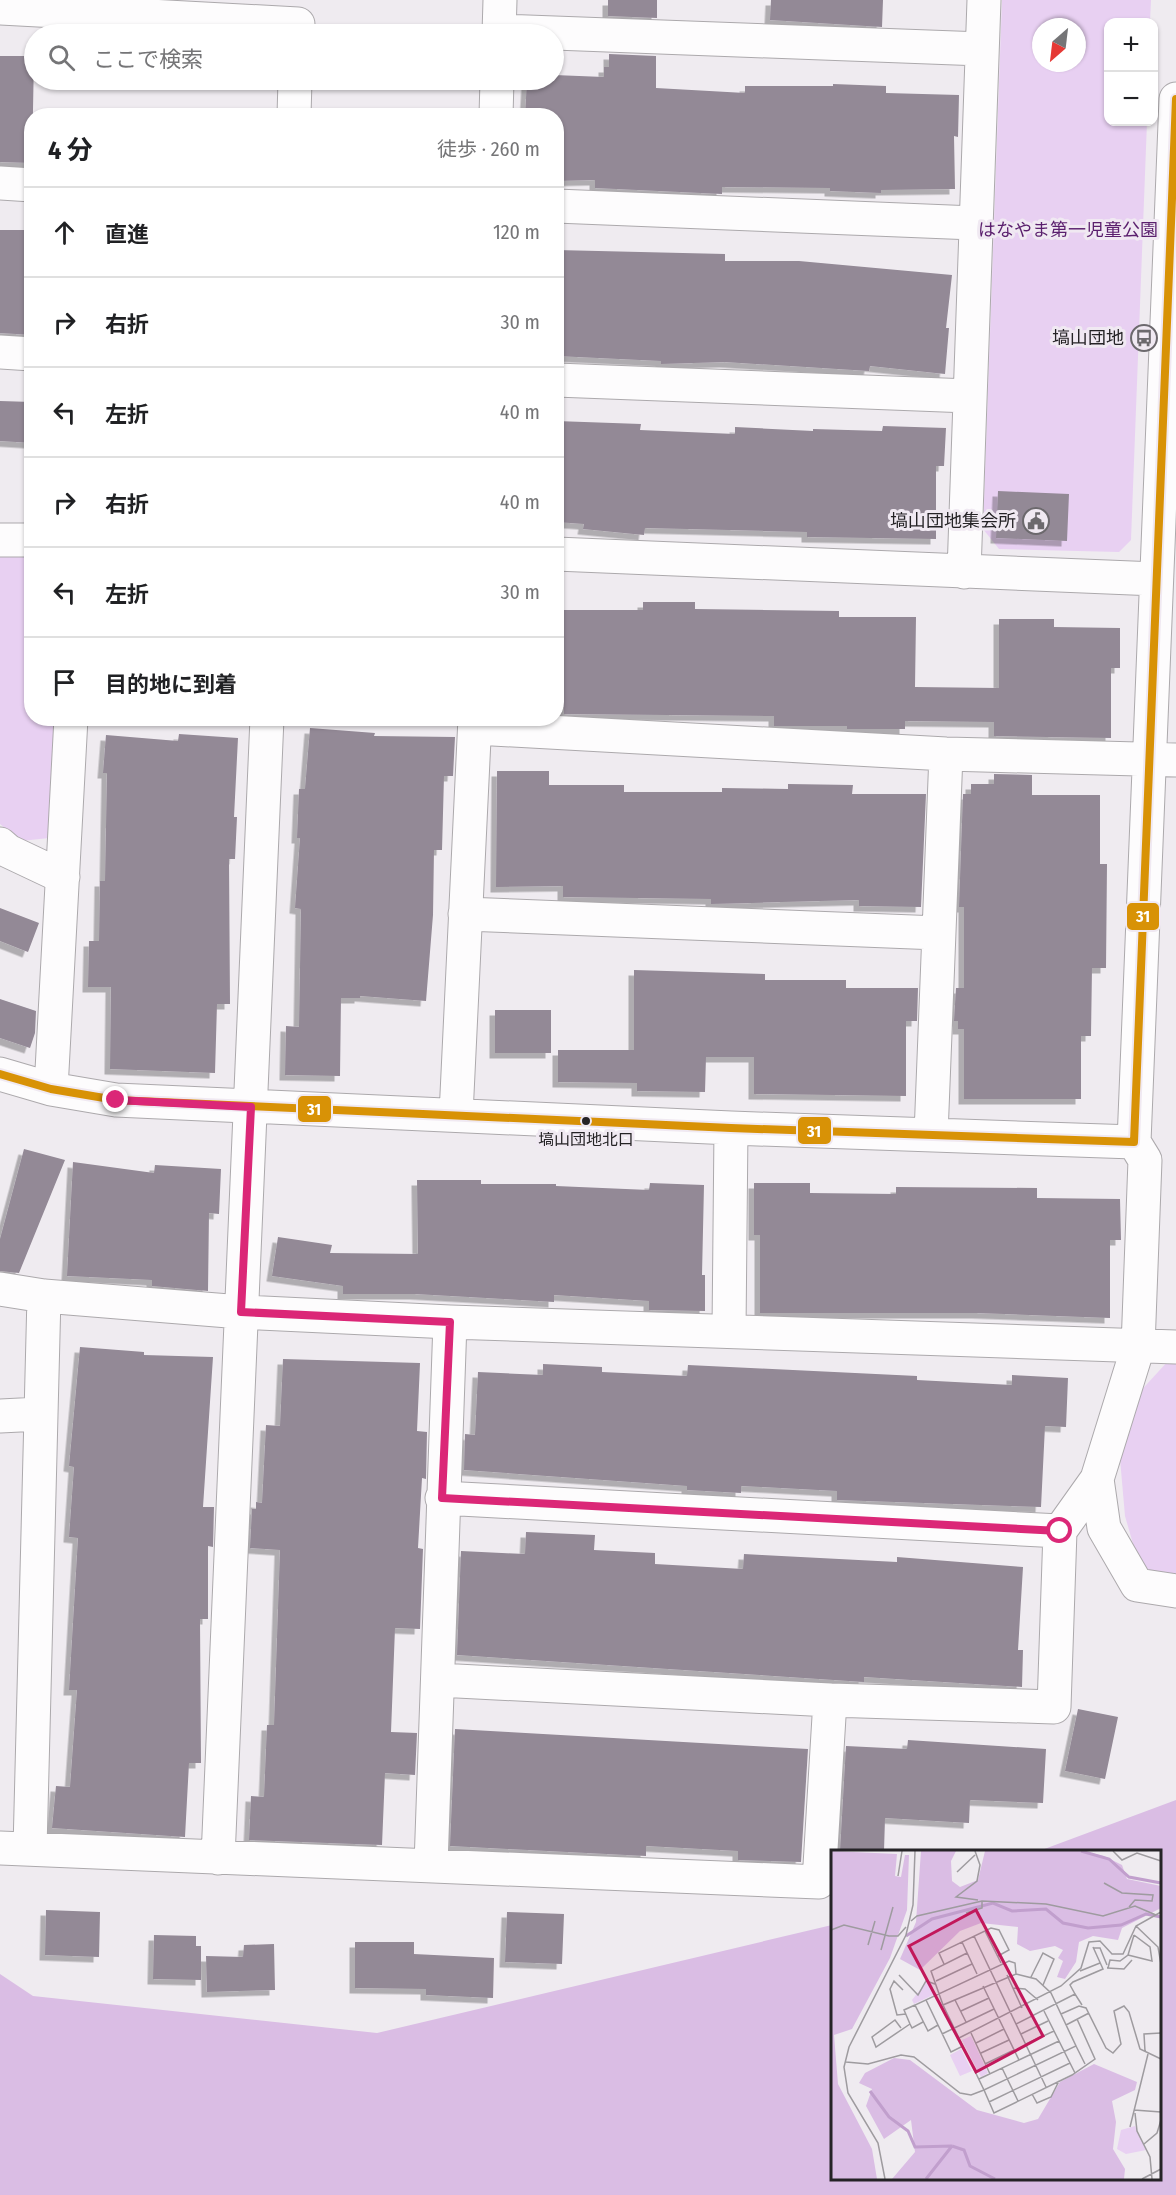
<!DOCTYPE html>
<html lang="ja">
<meta charset="utf-8">
<style>
body{margin:0;font-family:"Fira Sans Condensed","Noto Sans JP",sans-serif;background:#f6f6f6;color:#202124}
.controls{position:absolute;right:18px;top:18px;display:grid;overflow:hidden;border-radius:12px;box-shadow:0 2px 4px #0004}
.controls button{width:54px;height:54px;display:grid;place-items:center;padding:0;border:0;border-bottom:2px solid #e0e0e0;background:#fff;color:#202124;font:30px sans-serif}
.compass{position:absolute;left:1032px;top:18px;width:54px;height:54px;border-radius:50%;background:#fff;box-shadow:0 2px 4px #0004;rotate:208deg}
.stop{position:absolute;width:18px;height:18px;margin:-14px;border:4px solid #db2777;border-radius:50%;background:#fff}
.stop.end{background:#db2777;border-color:#fff;box-shadow:0 2px 6px #0008}
.list{margin:0;padding:0;list-style:none}
h2{display:flex;justify-content:space-between;align-items:center;height:78px;margin:0;padding:0 24px;font-size:26px}
h2 small{font-size:20px;font-weight:400;color:#757577}
.list li{display:grid;grid-template-columns:39px 1fr auto;gap:18px;align-items:center;box-sizing:border-box;height:90px;padding:0 24px;border-top:2px solid #e0e0e0}
.list b{display:block;font-size:22px;white-space:nowrap}
.list em{font-size:20px;font-style:normal;color:#757577}
.icon{flex:none;width:33px;height:33px;fill:none;stroke:currentColor;stroke-width:2;stroke-linecap:round;stroke-linejoin:round}
.map{position:relative;flex:none;width:1176px;height:2195px;overflow:hidden}
.search{position:absolute;background:#fff;box-shadow:0 2px 4px #0004;left:24px;top:24px;width:540px;height:66px;display:flex;align-items:center;gap:15px;box-sizing:border-box;padding:0 21px;border-radius:33px;color:#757577;font-size:22px}
.panel{position:absolute;background:#fff;box-shadow:0 2px 4px #0004;left:24px;top:108px;width:540px;height:618px;border-radius:24px}
.map>svg:first-child{display:block}
.green{fill:#e8d0f2;fill-rule:evenodd}
.forest{fill:#dabde4}
.building{fill:#938996;filter:url(#shadow)}
.lines{fill:none;stroke-linecap:round;stroke-linejoin:round}
.minor-casing{stroke:#aca9ac;stroke-width:35}
.minor{stroke:#fdfcfd;stroke-width:33}
.bus-1-casing{stroke:#f0e9f2;stroke-width:12}
.bus-1{stroke:#d89206;stroke-width:8}
.route{stroke:#db2777;stroke-width:8}
.bus-dot{fill:#252326;stroke:#f0e9f2;stroke-width:2}
.labels{text-anchor:middle;stroke-width:6;stroke-linejoin:round;paint-order:stroke}
.bus-label{font-size:16px;fill:#252326;stroke:#f0e9f2}
.park-label{font-size:18px;fill:#5a1f6d;stroke:#f0e9f2}
.poi-label{font-size:18px;fill:#252326;stroke:#f0e9f2;text-anchor:end}
.inset-river{fill:none;stroke:#c19fcd;stroke-width:3}
.inset-road{fill:none;stroke:#9e9b9f;stroke-width:1.5}
.view{fill:#c2185b;fill-opacity:0.15;stroke:#c2185b;stroke-width:3}
.inset-edge{fill:none;stroke:#252326;stroke-width:3}
.line-badge{stroke:#f0e9f2;stroke-width:2}
.badge-label{font-size:16px;text-anchor:middle;font-weight:bold;fill:#fff}
</style>
<div class="map">
<svg width="1176" height="2195" viewBox="0 0 1176 2195">
<defs>
<filter id="shadow"><feDropShadow dx="-5.5" dy="5.5" stdDeviation="0" flood-color="#0004"/></filter>
</defs>
<rect width="100%" height="100%" fill="#efebf0"/>
<!-- green -->
<path class="green" d="M1002 0H1151L1150 22H1108V122H1147L1131 540 1119 552 999 549 983 529ZM1041 27H1077V63H1041Z
M0 555 31 556 32 718 54 719 49 838 21 841 0 824Z
M1169 1360 1176 1361V1577L1140 1568 1125 1516 1118 1436 1136 1396Z"/>
<!-- forest -->
<path class="forest" d="M1176 1800V2195H0V1974L33 1996 377 2033 832 1925V2178H1160V1852L1039 1851Z"/>
<!-- building -->
<path class="building" d="M608 0H657V18L608 16Z
M771 0H883L882 27 770 20Z
M609 54 656 56V88L745 93V86H833V84L886 86V93L959 95 958 137 954 136 955 189 881 190V193L830 191V188L722 187V194L595 188V180L556 181V116H525L527 80H554V75L604 77V67H609Z
M0 56H34L32 163 0 162Z
M0 230H32V335L0 333Z
M556 250 725 254V261H799L952 275 946 328H949L945 374 870 366 869 371 725 362 661 364V361L556 356Z
M0 401 32 402V443L0 441Z
M556 421 641 424 640 430 735 434V427L813 431V429L882 431 883 426 946 428 944 466H936V539L807 537V532L645 528 644 535 583 529 584 524 556 522Z
M998 491 1069 494 1067 541 996 538Z
M643 602H695V609L839 611V617H916L915 687 999 688V619H1054V627L1120 628V668H1111V738L994 736V722L905 721V729H847V726H774V716L564 714V708H556V610H643Z
M310 728 375 733 374 736 455 737 453 776H444L442 850H434L433 915 426 1001 360 996V998H341L340 1076 285 1075 286 1026 299 1027 301 909 295 908 300 838H297L299 789H305Z
M179 734 238 738 234 817H237L235 859H229L230 1004H217L215 1073 110 1069 111 987H88L89 941H99L100 881H105L107 773H103L106 735 178 741Z
M497 771H549V785H624V792H722V788L788 789V784L853 785 852 794H926L921 907 859 906V900L711 904V899L563 897V886L496 887Z
M994 774 1032 775V795H1100V864H1107L1106 968H1092L1091 1036H1081V1099H964V1029H958V1021H954L956 988H964V907H959L963 794H971V784H994Z
M0 908 39 923 28 952 0 941Z
M634 970 765 974V980H846V988H918L917 1021H906V1096L754 1094V1057H706L705 1092 637 1091V1083L558 1082V1050H634Z
M0 999 36 1011 35 1033 30 1048 0 1038Z
M495 1010H551V1053H495Z
M24 1149 65 1160 19 1273 0 1271V1239Z
M73 1162 154 1173 155 1165 221 1169 219 1214 209 1213 208 1291 152 1286V1280L67 1276Z
M417 1180H481V1184H556V1186L649 1190 650 1183 704 1185 702 1275H705V1311L649 1310V1301L554 1295V1302L415 1294H343V1286L272 1276 278 1237 332 1245 330 1253 418 1254Z
M754 1183H810V1193L896 1194V1187L1037 1188V1198L1120 1199 1121 1240H1110V1318L977 1313H760V1235H754Z
M80 1347 144 1352V1355L213 1357 203 1507H214L213 1547 208 1546V1619H200L201 1763H189L185 1837 52 1828 56 1786 70 1787 77 1690H69L78 1538 69 1537 74 1467 69 1466Z
M283 1359 420 1363 417 1431 427 1432 426 1479 422 1478 418 1548 423 1549 420 1629 395 1628 391 1732 417 1733 415 1775 385 1773 382 1845 249 1840 251 1796 264 1797 267 1725H274L280 1550 250 1548 252 1509H256V1502L262 1503 266 1425 280 1426Z
M543 1364 602 1367V1372L687 1376 688 1365 917 1376V1380L1012 1385V1375L1068 1378 1066 1427 1045 1426 1041 1507 837 1500V1491L741 1486V1493L687 1490V1486L464 1470 465 1434 475 1435 478 1372 543 1375Z
M526 1532 595 1535 594 1550 655 1553V1564L743 1569 744 1554 897 1562V1557L1023 1567 1018 1650H1023L1022 1687 864 1677V1682L457 1655 461 1551 525 1554Z
M1078 1709 1118 1717 1105 1779 1065 1771Z
M455 1729 808 1749 801 1862 738 1860V1851L646 1846V1856L450 1846Z
M908 1740 1046 1749 1043 1803 970 1800 969 1823 885 1818 884 1851H840L846 1746 907 1749Z
M46 1910 100 1912 99 1957 45 1955Z
M507 1912 564 1914 562 1964 505 1962Z
M154 1935 196 1936V1946H201V1980L153 1979Z
M355 1942H414V1954L494 1958 493 1998 426 1995V1989L355 1988Z
M274 1944 275 1990 207 1992 206 1956 243 1957 244 1945Z"/>
<g class="lines">
<defs>
<path id="minor" d="M0 8 298 24
M499 31 982 49
M499 34 500 0
M294 116 295 80
M496 116 497 80
M0 183 32 185
M556 206 974 223
M0 352 32 354
M556 380 969 396
M0 540H32
M556 554 1156 579
M964 572 984 0
M475 728 946 754 1176 760
M0 844 8 851 63 877
M465 914 938 933
M0 1074 51 1089 116 1100 731 1128 1134 1142 1176 99
M51 1089 71 718
M456 1115 475 718
M931 1135 946 754
M0 1289 44 1296 241 1312 450 1322 1176 1347
M729 1331 731 1128
M0 1416 40 1414
M1097 1479 1104 1528 1137 1585 1176 1591
M442 1498 1060 1531
M438 1680 830 1700 1054 1707 1060 1531 1097 1479 1138 1347 1145 1160 1134 1142
M0 1848 819 1882 830 1700
M30 1849 44 1296
M218 1858 267 718
M431 1865 450 1322"/>
</defs>
<!-- minor casing -->
<use href="#minor" class="minor-casing"/>
<!-- minor -->
<use href="#minor" class="minor"/>
<defs>
<path id="bus-1" d="M0 1074 51 1089 116 1100 731 1128 1134 1142 1176 99"/>
</defs>
<!-- bus-1 casing -->
<use href="#bus-1" class="bus-1-casing"/>
<!-- bus-1 -->
<use href="#bus-1" class="bus-1"/>
</g>
<g class="lines">
<!-- route -->
<path class="route" d="M116 1100 251 1107 241 1312 450 1322 442 1498 1060 1531"/>
</g>
<!-- icons -->
<defs>
<symbol id="bus-ring" viewBox="-11 -11 22 22"><circle r="9.5" fill="#f0e9f2" stroke="#6c696d" stroke-width="1.5"/><path d="M-5-6H5V4H4V6H2V4H-2V6H-4V4H-5ZM-3.5-4V0h7V-4ZM-3.5 1.2v1.5H-2V1.2ZM2 1.2v1.5H3.5V1.2Z" fill="#6c696d"/></symbol>
<symbol id="civic-ring" viewBox="-11 -11 22 22"><circle r="9.5" fill="#f0e9f2" stroke="#6c696d" stroke-width="1.5"/><path d="M-.6-6.5H3V-4.5H.6V-3L4-1V1h2V6H-6V1h2V-1L-.6-3ZM-1.2 2.5V6h2.4V2.5Z" fill="#6c696d"/></symbol>
</defs>
<g fill-rule="evenodd">
<use href="#bus-ring" x="1129" y="323" width="30" height="30"/>
<use href="#civic-ring" x="1021" y="506" width="30" height="30"/>
</g>
<!-- markers -->
<circle class="bus-dot" cx="586" cy="1121" r="5"/>
<g class="labels">
<!-- bus labels -->
<g class="bus-label">
<text x="586" y="1145">塙山団地北口</text>
</g>
<!-- park labels -->
<g class="park-label">
<text x="1068" y="236">はなやま第一児童公園</text>
</g>
<!-- poi labels -->
<g class="poi-label">
<text x="1124" y="344">塙山団地</text>
<text x="1016" y="527">塙山団地集会所</text>
</g>
</g>
<!-- overview -->
<g transform="translate(831 1850)">
<rect width="330" height="330" fill="#efebf0"/>
<path d="M95 132 101 134 104 144 83 154 81 150ZM140 186 157 223 150 227 131 190ZM130 199 141 221 129 226 119 205ZM304 276 315 300 295 304 286 299 290 280Z" fill="#e8d0f2"/>
<path d="M0 1 66 4 64 26 70 27 74 5H78L76 60 59 108 21 179 3 185 7 234 41 299 46 329H0ZM90 1H125L120 11 121 31 129 37 147 30 154 1H251L273 6 291 15 296 29 330 36V58L291 78 287 90 262 86 248 92 245 112 234 129 226 127 232 111 227 108 232 100 224 96 199 101 186 94 187 77 150 73 129 81 89 120 69 109 85 72ZM63 208 79 210 146 260 193 273 207 269 229 232 263 214 306 232 304 240 281 251 285 272 282 299 294 319 293 329H61L84 302 80 270 53 289 35 256 41 239 28 233 34 223Z" fill="#dabde4"/>
<path class="inset-river" d="M250 1 278 9 298 27 330 33M75 86 101 69 162 53 181 61 215 59 232 73 257 78 290 75 315 64 330 67M39 241 58 267 77 281 84 297 121 296M121 296 133 300 139 316 164 329M95 329 121 296"/>
<path class="inset-road" d="M144 1 149 15 146 31 125 47 147 50M282 1 291 10 306 3 330 11M126 22 144 5M67 26 71 1M273 33 291 43 322 45 321 51 304 50 298 57M135 63 151 58V51M80 71 86 66 151 51 215 54 272 66 304 56 325 65M305 76 327 97 330 114M0 80 13 75 58 86H67L75 77M154 81 170 113M143 86 215 237M131 92 146 124M37 95 44 71M262 98H269L276 115M50 100 62 57M297 105 321 111 319 97 303 85M113 114 108 103 160 78 168 80 178 100 167 106M276 118 293 119 301 110M277 118 279 110 289 111 297 105 303 85M249 121 269 113M185 124 205 129 220 143 245 196 153 240 112 155ZM68 125 87 145 95 131 104 134M176 125 191 158M200 127 212 103 223 109 212 135M105 131 141 114M152 136 188 210M182 138 194 139 207 150M72 140 63 131 59 139 66 165 75 164M244 144 239 135 242 132 272 119 262 97M95 150 120 202 132 196M124 150 135 172M84 155 73 160 79 174 81 178 92 172M112 155 100 121 136 103M130 161 158 148M213 161 244 223M230 164 248 156 255 158 275 198 282 203 290 194 283 161 293 156 298 162 309 199 330 209M185 174 244 144 251 155M107 175 97 181 84 155 178 111 184 113 185 124M235 175 258 163M70 178 64 170 41 187 45 197 79 174M140 183 159 224M111 184 163 159M190 184 217 171M128 188 230 136 250 118 258 92 269 91 281 104H292L305 76 330 62M145 193 173 179M195 194 223 181M245 196 254 214M314 201 313 184 330 183M150 203 178 190M15 212 37 214 70 205 83 207 129 243 140 245 153 240 163 263 241 225 264 209 246 169M154 214 183 200M171 218 187 251M148 229 228 191M201 244 206 253 220 247 228 231M158 252 239 213M303 260 330 262M304 263 306 281 319 307 321 329M299 277 317 204M313 294 326 283 330 270M54 329 47 293 17 243 13 217 18 197 75 85 82 55 84 1M311 329 330 319"/>
<path class="view" d="M145 60 212 186 145 222 78 96Z"/>
<rect width="330" height="330" class="inset-edge"/>
</g>
<g class="line-badge">
<rect x="1126" y="902" width="34" height="29" rx="6" fill="#d89206"/>
<rect x="297" y="1095" width="35" height="28" rx="6" fill="#d89206"/>
<rect x="797" y="1116" width="35" height="29" rx="6" fill="#d89206"/>
</g>
<g class="badge-label">
<text x="1143" y="922">31</text>
<text x="314" y="1115">31</text>
<text x="814" y="1137">31</text>
</g>
</svg>
<div class="controls">
<button>+</button>
<button>−</button>
</div>
<svg class="compass" viewBox="-18 -18 36 36"><path d="M0-13l5 13h-10z" fill="#e53935"/><path d="M0 13l5-13h-10z" fill="#757577"/></svg>
<div class="stop" style="left:1060px;top:1531px"></div>
<div class="stop end" style="left:116px;top:1100px"></div>
<div class="search"><svg class="icon" aria-label="search" viewBox="0 0 24 24"><circle cx="10" cy="10" r="6"/><path d="M15 15l6 6"/></svg>ここで検索</div>
<section class="panel">
<h2>4 分<small>徒歩 · 260 m</small></h2>
<ul class="list">
<li><svg class="icon" aria-label="ahead" viewBox="0 0 24 24"><path d="M12 20V5M6 11l6-6 6 6"/></svg><div><b>直進</b></div><em>120 m</em></li>
<li><svg class="icon" aria-label="right" viewBox="0 0 24 24"><path d="M7 20v-9h11M14 6l5 5-5 5"/></svg><div><b>右折</b></div><em>30 m</em></li>
<li><svg class="icon" aria-label="left" viewBox="0 0 24 24"><path d="M17 20v-9H6M10 6l-5 5 5 5"/></svg><div><b>左折</b></div><em>40 m</em></li>
<li><svg class="icon" aria-label="right" viewBox="0 0 24 24"><path d="M7 20v-9h11M14 6l5 5-5 5"/></svg><div><b>右折</b></div><em>40 m</em></li>
<li><svg class="icon" aria-label="left" viewBox="0 0 24 24"><path d="M17 20v-9H6M10 6l-5 5 5 5"/></svg><div><b>左折</b></div><em>30 m</em></li>
<li><svg class="icon" aria-label="arrive" viewBox="0 0 24 24"><path d="M6 21V4h12l-3 4 3 4H6"/></svg><div><b>目的地に到着</b></div></li>
</ul>
</section>
</div>
